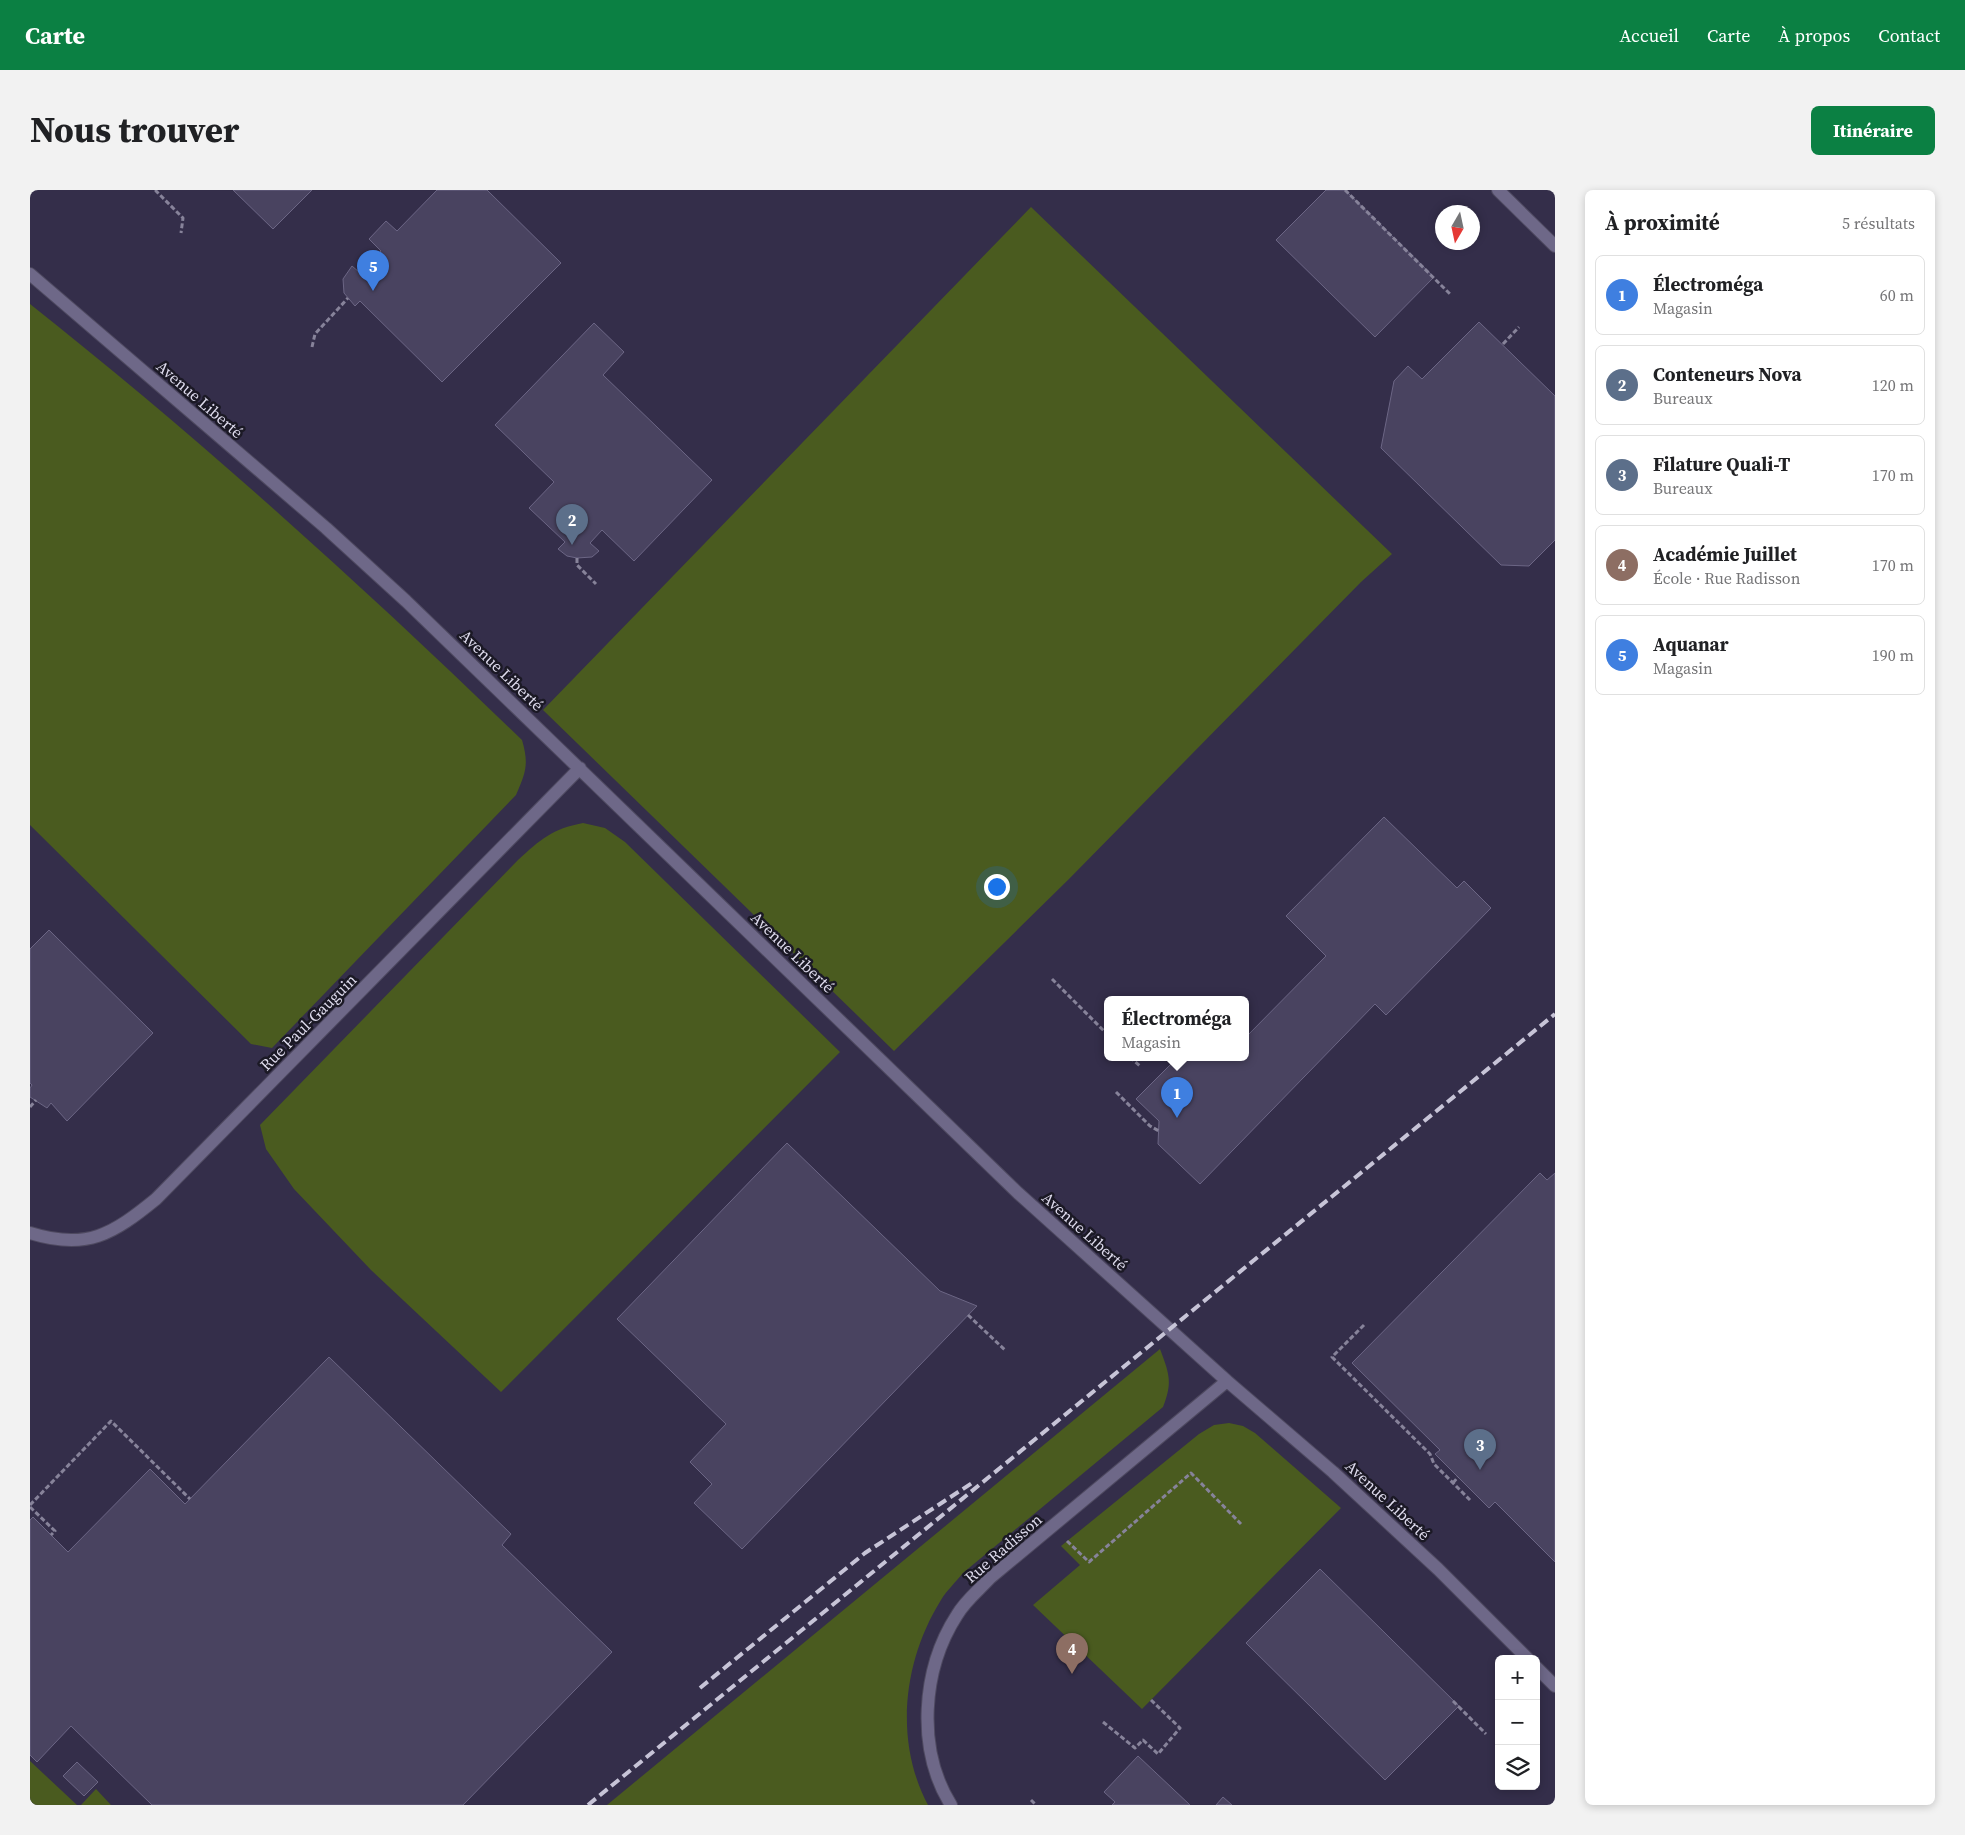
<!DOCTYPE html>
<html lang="fr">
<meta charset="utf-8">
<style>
body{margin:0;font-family:"Source Serif 4",serif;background:#f2f2f2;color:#202124}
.controls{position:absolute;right:15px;bottom:15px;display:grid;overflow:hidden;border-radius:8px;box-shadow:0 2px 8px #0003}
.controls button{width:45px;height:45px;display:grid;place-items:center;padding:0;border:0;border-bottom:1px solid #e0e0e0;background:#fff;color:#202124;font:25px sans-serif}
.compass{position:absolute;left:1405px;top:15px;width:45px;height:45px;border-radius:50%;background:#fff;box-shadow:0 2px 8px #0003;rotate:189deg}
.you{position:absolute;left:966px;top:696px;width:18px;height:18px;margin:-12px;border:4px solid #fff;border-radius:50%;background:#1a73e8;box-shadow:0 0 0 8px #1a73e833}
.badge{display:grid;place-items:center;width:32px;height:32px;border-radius:50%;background:#0b8043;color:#fff;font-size:16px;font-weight:700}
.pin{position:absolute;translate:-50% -41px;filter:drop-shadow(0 1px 2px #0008)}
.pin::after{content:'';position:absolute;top:26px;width:18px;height:15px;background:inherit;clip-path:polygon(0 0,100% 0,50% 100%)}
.popup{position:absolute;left:1074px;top:806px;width:145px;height:65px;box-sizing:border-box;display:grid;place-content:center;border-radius:8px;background:#fff;filter:drop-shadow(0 1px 4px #0005);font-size:16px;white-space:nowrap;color:#757577}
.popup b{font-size:19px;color:#202124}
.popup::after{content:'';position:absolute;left:50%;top:100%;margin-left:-10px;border:10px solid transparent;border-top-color:#fff}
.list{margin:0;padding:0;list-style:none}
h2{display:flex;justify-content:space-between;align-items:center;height:65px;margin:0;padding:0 20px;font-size:21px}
h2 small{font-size:16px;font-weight:400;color:#757577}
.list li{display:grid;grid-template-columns:32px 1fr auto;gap:15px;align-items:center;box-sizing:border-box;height:80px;margin:0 10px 10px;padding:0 10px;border:1px solid #e0e0e0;border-radius:8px}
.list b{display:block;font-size:19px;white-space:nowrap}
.list p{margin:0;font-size:16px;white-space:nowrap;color:#757577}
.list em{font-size:16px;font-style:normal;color:#757577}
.icon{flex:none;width:28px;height:28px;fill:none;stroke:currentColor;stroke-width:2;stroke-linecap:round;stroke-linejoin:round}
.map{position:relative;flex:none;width:1525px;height:1615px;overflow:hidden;border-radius:8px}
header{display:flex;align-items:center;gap:30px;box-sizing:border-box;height:70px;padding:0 25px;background:#0b8043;color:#fff}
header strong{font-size:24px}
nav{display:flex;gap:28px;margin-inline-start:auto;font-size:18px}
.intro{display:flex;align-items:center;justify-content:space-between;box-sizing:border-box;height:120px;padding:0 30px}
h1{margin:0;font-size:35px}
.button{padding:12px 22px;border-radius:8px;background:#0b8043;color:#fff;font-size:18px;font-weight:700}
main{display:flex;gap:30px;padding:0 30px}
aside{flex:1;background:#fff;border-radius:8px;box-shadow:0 2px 8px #0003}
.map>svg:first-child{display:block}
.green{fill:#4a5b1f}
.building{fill:#494360;stroke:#6c6685}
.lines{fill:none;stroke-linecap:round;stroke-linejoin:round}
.minor-casing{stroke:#4e4960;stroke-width:14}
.path{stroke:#87839a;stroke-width:3;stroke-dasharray:5 2.5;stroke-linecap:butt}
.minor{stroke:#6e6888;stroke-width:12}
.rail{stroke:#c7c4d7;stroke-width:4;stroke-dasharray:10 5;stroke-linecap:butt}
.labels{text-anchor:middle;stroke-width:5;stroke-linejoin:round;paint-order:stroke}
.street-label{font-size:16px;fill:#dedbed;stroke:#1b1925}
</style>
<header>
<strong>Carte</strong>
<nav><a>Accueil</a><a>Carte</a><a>À propos</a><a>Contact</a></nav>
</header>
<div class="intro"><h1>Nous trouver</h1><a class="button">Itinéraire</a></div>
<main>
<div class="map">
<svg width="1525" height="1615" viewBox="0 0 1525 1615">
<rect width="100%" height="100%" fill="#342e4a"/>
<!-- green -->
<path class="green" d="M1001 17 1362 364 1331 392 1039 689 864 861 513 520Z
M0 114C172 250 335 398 492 550 499 574 496 582 486 605L242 858 221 854 0 635Z
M553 633 575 638 595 652 810 862 471 1202 341 1080 264 999 236 959 230 935 488 670C511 649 522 639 553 633Z
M1130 1159C1139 1183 1143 1192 1133 1217L933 1383C926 1392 917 1400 911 1410 873 1471 864 1551 898 1615H577Z
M1199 1233 1213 1236 1225 1243 1311 1318 1112 1519 1003 1415 1050 1375 1031 1356 1169 1244 1184 1235Z
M0 1571 47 1615H0Z
M66 1599 81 1615H51Z"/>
<!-- building -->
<path class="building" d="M203 0H282L243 39Z
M407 0H457L531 73 412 192 330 111 325 116 314 103 313 89 322 76 329 82 351 61 339 49 356 31 367 41Z
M1296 0H1315L1404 87 1345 147 1246 50Z
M1449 132 1525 206V350L1499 376 1471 375 1351 258 1364 191 1378 176 1392 189Z
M564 133 594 162 573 185 682 290 604 371 572 340 560 353 569 361 562 367 547 368 537 366 528 359 535 352 499 318 524 292 465 235Z
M1354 627 1427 698 1434 691 1461 718 1356 825 1345 814 1170 994 1128 954 1129 931 1106 909 1148 867H1216V847L1296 766 1256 726Z
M19 740 123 843 37 931 21 913 17 918 0 907V898L2 895 0 893V759Z
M757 953 910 1101 947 1116 712 1359 664 1313 682 1294 660 1272 696 1234 587 1129Z
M1510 983 1517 990 1525 983V1372L1465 1312 1459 1318 1405 1264 1410 1260 1322 1173Z
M299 1167 481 1344 472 1355 582 1462 433 1615H122L41 1536 7 1572 0 1565V1330L3 1327 38 1362 120 1279 155 1314Z
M1290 1379 1429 1516 1355 1590 1216 1453Z
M1108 1566 1160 1615H1082L1085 1612 1074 1602Z
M47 1572 68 1592 54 1606 33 1586Z
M1193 1607 1202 1615H1186Z"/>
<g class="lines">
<defs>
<path id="minor" d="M1468 0 1525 56
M0 84 296 338 376 411 988 1003 1197 1191 1303 1282 1408 1379 1498 1469
M0 1043C57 1061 83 1044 126 1009L550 578
M1506 1477 1525 1496
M921 1615C886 1559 892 1479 927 1425 935 1411 949 1400 960 1388L1197 1191"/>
</defs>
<!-- minor casing -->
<use href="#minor" class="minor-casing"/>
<!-- path -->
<path class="path" d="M127 0 126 1 153 28 151 43
M1315 0 1420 104
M1473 154 1489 137
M282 157 285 144 318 108
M547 368V375L566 394
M1022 789 1078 845
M1100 867 1110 876
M1086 902 1120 936 1129 941
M0 917 6 910
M938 1125 976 1161
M1334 1135 1302 1167 1400 1264 1404 1274 1440 1310
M1423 1293 1428 1287
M0 1315 81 1231 160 1309
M0 1317 25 1341 21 1345
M1037 1351 1059 1372 1161 1283 1211 1334
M1423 1511 1456 1544
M1073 1532 1105 1558 1113 1550 1128 1564 1150 1538 1121 1510
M1001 1610 1006 1615"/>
<!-- minor -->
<use href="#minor" class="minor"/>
<!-- rail -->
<path class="rail" d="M670 1498 835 1363 942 1293
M558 1615 1525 824"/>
</g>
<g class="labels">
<!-- street labels -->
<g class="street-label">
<text transform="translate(170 209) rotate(41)" y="6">Avenue Liberté</text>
<text transform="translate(472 480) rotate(44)" y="6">Avenue Liberté</text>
<text transform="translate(763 762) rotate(44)" y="6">Avenue Liberté</text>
<text transform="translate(278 832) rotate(-45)" y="6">Rue Paul-Gauguin</text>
<text transform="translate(1055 1041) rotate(42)" y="6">Avenue Liberté</text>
<text transform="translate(1358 1310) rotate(43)" y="6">Avenue Liberté</text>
<text transform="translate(973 1358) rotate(-41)" y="6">Rue Radisson</text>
</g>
</g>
</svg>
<div class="controls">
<button>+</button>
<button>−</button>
<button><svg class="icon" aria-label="layers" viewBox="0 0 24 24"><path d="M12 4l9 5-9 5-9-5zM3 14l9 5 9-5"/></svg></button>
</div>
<svg class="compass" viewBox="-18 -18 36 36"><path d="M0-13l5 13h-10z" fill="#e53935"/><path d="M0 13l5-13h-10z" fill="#757577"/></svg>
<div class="you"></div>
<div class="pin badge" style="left:1147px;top:928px;background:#3f7fe0">1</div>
<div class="popup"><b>Électroméga</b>Magasin</div>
<div class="pin badge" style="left:542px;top:355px;background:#5c6f8a">2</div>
<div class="pin badge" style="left:1450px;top:1280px;background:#5c6f8a">3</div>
<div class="pin badge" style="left:1042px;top:1484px;background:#8d6e63">4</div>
<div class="pin badge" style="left:343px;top:101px;background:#3f7fe0">5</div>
</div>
<aside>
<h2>À proximité<small>5 résultats</small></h2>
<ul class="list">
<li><span class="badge" style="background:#3f7fe0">1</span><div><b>Électroméga</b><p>Magasin</p></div><em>60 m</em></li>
<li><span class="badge" style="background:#5c6f8a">2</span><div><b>Conteneurs Nova</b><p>Bureaux</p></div><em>120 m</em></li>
<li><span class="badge" style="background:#5c6f8a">3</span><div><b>Filature Quali-T</b><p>Bureaux</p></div><em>170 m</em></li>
<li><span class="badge" style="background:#8d6e63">4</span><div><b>Académie Juillet</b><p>École · Rue Radisson</p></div><em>170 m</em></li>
<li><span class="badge" style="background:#3f7fe0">5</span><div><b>Aquanar</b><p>Magasin</p></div><em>190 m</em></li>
</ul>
</aside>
</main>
